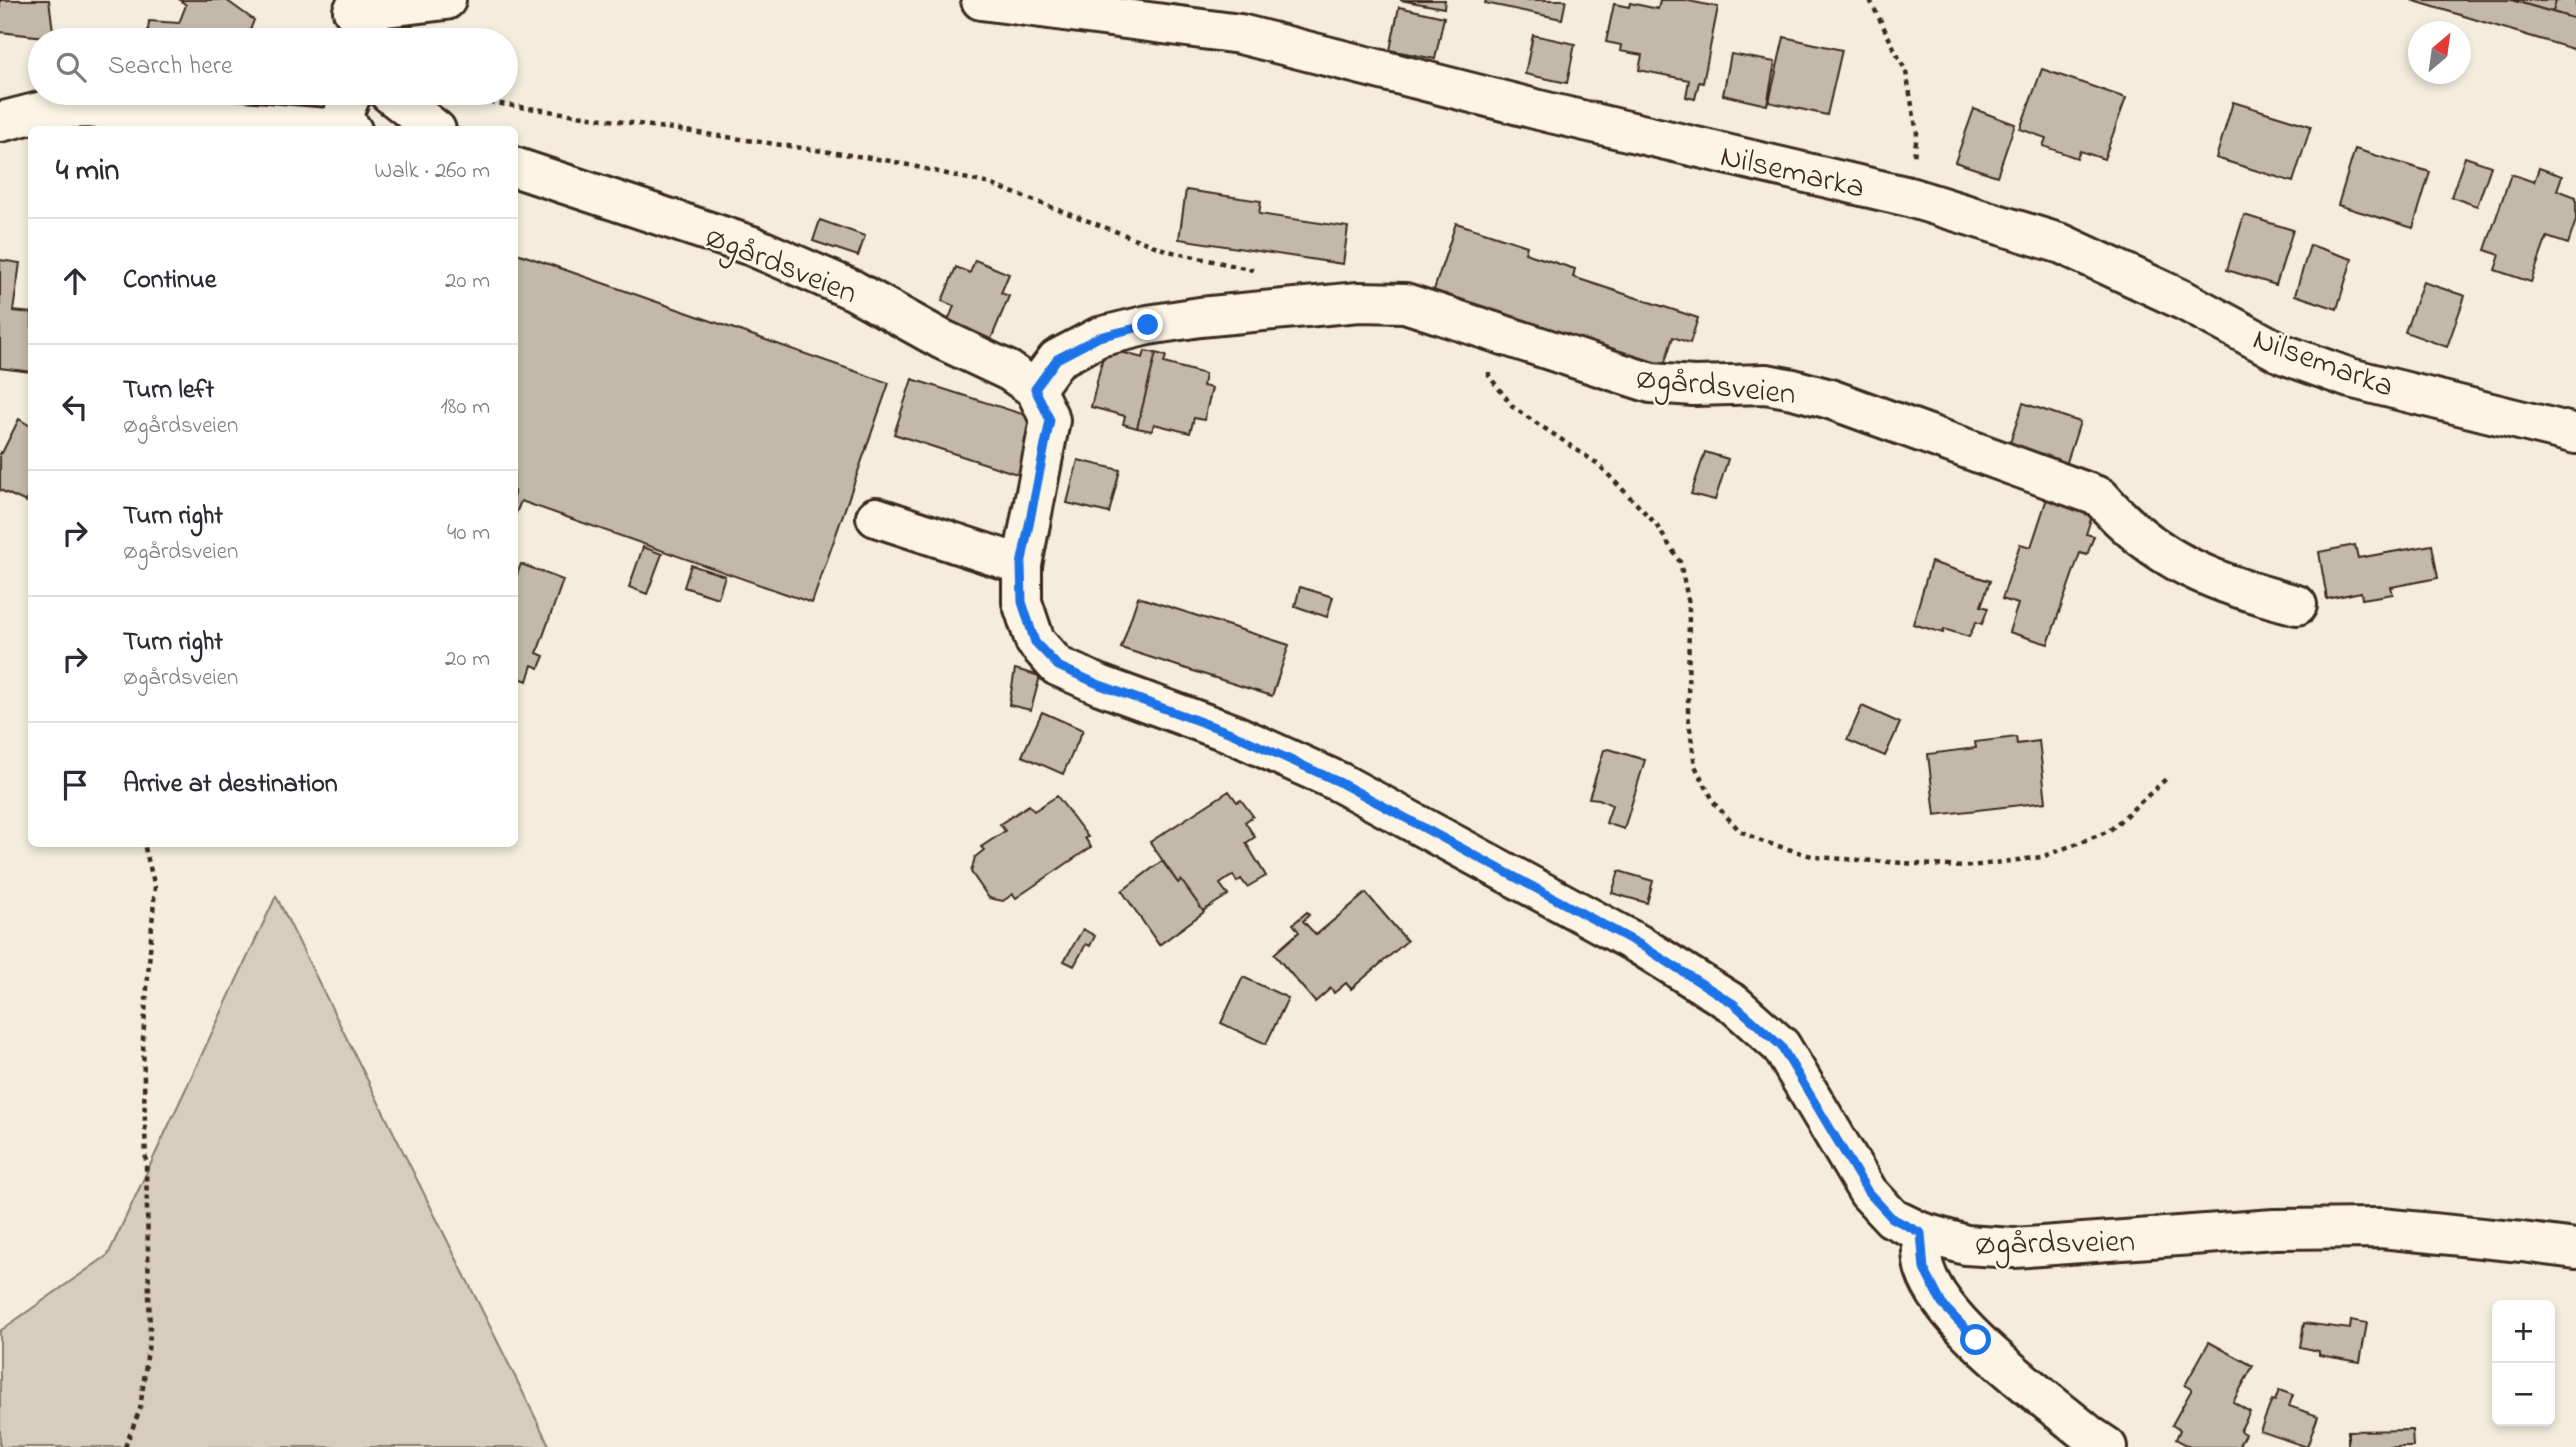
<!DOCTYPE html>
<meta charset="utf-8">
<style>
body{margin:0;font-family:"Indie Flower",sans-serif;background:#f2f2f3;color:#2b2b33}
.controls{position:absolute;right:21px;bottom:21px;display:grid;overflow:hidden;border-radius:10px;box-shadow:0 4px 10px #0003}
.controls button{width:63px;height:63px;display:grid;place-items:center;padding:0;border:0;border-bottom:2px solid #e1e1e2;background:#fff;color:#2b2b33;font:35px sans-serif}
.compass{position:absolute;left:2408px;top:21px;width:63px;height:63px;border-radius:50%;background:#fff;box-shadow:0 4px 10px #0003;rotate:29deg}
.stop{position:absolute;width:21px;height:21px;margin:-16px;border:5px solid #1a73e8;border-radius:50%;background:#fff}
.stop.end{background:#1a73e8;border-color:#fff;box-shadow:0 2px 7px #0008}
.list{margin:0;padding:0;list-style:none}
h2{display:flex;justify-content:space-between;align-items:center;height:91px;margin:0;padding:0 28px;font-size:30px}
h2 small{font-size:23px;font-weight:400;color:#7c7c81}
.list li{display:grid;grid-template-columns:46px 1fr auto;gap:21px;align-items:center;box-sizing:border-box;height:126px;padding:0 28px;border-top:2px solid #e1e1e2}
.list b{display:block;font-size:26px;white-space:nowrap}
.list p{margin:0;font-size:23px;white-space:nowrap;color:#7c7c81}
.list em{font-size:23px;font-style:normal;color:#7c7c81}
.icon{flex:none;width:38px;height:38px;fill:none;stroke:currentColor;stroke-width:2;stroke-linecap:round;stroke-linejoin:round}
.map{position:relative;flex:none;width:2576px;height:1447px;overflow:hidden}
.search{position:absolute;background:#fff;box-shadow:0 4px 10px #0003;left:28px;top:28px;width:490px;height:77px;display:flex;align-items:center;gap:18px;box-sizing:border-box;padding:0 24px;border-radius:38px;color:#7c7c81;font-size:26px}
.panel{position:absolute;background:#fff;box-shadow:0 4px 10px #0003;left:28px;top:126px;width:490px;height:721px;border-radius:10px}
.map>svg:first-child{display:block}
.green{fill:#d6cdbd;stroke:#887c6e;stroke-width:2}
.building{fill:#c3b9aa;stroke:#3b2a1e;stroke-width:2}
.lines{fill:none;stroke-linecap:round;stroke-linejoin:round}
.minor-casing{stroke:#3b2a1e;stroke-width:44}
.path{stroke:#3b2a1e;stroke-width:4.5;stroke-dasharray:5 5;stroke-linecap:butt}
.minor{stroke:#fcf5e5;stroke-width:38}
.route{stroke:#1a73e8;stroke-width:9}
.labels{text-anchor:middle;stroke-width:5;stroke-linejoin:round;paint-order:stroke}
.street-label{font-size:32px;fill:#3b2a1e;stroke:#fcf5e5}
</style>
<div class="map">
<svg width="2576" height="1447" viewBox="0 0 2576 1447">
<rect width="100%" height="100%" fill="#f4eddd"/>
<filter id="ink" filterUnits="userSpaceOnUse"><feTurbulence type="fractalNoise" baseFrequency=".0143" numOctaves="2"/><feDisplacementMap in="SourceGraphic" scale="14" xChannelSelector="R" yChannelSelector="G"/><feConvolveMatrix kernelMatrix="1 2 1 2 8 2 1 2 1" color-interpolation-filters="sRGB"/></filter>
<g filter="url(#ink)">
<!-- green -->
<path class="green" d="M276 896 550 1447H0V1331L108 1255Z"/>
<!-- building -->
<path class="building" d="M0 0H49L54 38 0 32Z
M180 0H226L254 20 246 40H147L149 21 179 23 186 5Z
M1400 0H1445L1444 8Z
M1486 0H1566L1562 19 1485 3Z
M1660 0H1684L1718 7 1703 83 1699 82 1695 99 1686 97 1689 80 1639 70 1642 55 1620 51 1621 45 1606 42 1614 4 1629 7 1630 3 1658 9Z
M2411 0H2511L2576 19V50Z
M2511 0H2556L2553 12Z
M2556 0H2576V19L2553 12Z
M1399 7 1444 17 1435 59 1390 50Z
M1533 35 1575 44 1567 83 1525 74Z
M1784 37 1842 50 1827 115 1769 102Z
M1731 54 1775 62 1767 105 1723 95Z
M2042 69 2126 98 2104 159 2080 151 2077 158 2043 146 2046 138 2020 129Z
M2233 102 2311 126 2293 182 2216 158Z
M1974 109 2015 124 1997 176 1955 162Z
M2355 149 2430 172 2413 228 2338 205Z
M2465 157 2491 166 2477 206 2451 197Z
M2539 168 2562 176 2557 190 2576 197V220L2568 244 2547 237 2531 282 2495 270 2500 255 2485 250 2511 174 2534 182Z
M1186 190 1261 201 1259 214 1348 227 1343 264 1179 239Z
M2244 215 2293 230 2276 285 2227 270Z
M820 220 865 236 858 256 813 241Z
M1456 223 1527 246 1525 253 1575 269 1573 277 1698 318 1690 343 1673 337 1661 375 1431 299Z
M2310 245 2352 259 2337 309 2295 295Z
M514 252 889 383 812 603 521 501 514 518Z
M0 260 20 263 13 311 32 313V372L0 368Z
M975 260 1009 274 1001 293 1009 296 989 344 946 326 954 306 942 301 956 267 970 273Z
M2423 282 2465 296 2447 347 2405 332Z
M1105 348 1143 358 1145 351 1156 353 1137 428 1123 424 1125 416 1091 407Z
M1156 353 1166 356 1164 363 1205 374 1203 386 1212 388 1204 420 1194 418 1190 433 1154 424 1152 431 1137 428Z
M912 379 1038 419 1020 475 894 434Z
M2023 403 2080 422 2066 465 2009 446Z
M19 419 32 427V490L26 502 0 490V452L2 453Z
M1705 452 1728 459 1715 500 1691 494Z
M1078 460 1120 470 1109 513 1067 503Z
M2049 492 2095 507 2086 534 2094 536 2087 555 2080 553 2048 644 2009 632 2018 604 2002 599 2020 544 2031 547Z
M2355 545 2358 558 2432 545 2438 578 2391 587 2393 594 2362 599 2361 592 2327 599 2319 552Z
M643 547 662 554 647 594 629 587Z
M1931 562 1990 581 1981 606 1988 608 1982 624 1976 622 1969 637 1944 629 1943 633 1913 624Z
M521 564 563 580 537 653 544 656 539 668 532 665 527 681 514 676V582Z
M691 565 725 576 718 598 684 587Z
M1300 587 1333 597 1327 617 1295 606Z
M1138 597 1289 645 1272 696 1121 648Z
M1015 669 1040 676 1031 710 1009 705Z
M1862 706 1900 723 1885 756 1847 740Z
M1042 712 1083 730 1063 774 1022 756Z
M2016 737 2017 744 2039 741 2046 802 1935 815 1928 754 1976 748 1975 742Z
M1609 749 1645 760 1624 829 1606 823 1612 805 1599 799 1589 798 1604 750Z
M1229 791 1237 802 1241 800 1253 816 1245 822 1255 837 1246 843 1266 876 1247 887 1241 879 1237 882 1233 875 1220 884 1228 895 1203 911 1181 880 1178 883 1150 842Z
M1057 796 1088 837 1085 838 1091 847 1016 898 1013 894 1003 901 989 898 971 872 975 857 984 850 981 847 1005 831 1000 824 1029 805 1034 811Z
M1162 861 1178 883 1181 880 1204 912 1159 945 1122 891Z
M1619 871 1653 881 1647 903 1612 893Z
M1366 893 1407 941 1351 989 1346 983 1334 993 1331 988 1315 1002 1274 954 1299 932 1293 924 1307 912 1309 915 1303 921 1316 935Z
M1083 929 1095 936 1090 946 1086 944 1074 966 1064 961Z
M1243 977 1288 998 1266 1044 1221 1023Z
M2351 1320 2367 1323 2360 1362 2319 1355V1351L2300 1347 2304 1323 2350 1329Z
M2209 1342 2253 1366 2233 1402 2250 1412 2240 1431 2245 1434 2238 1447H2190L2176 1439 2180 1430 2172 1425 2192 1389 2185 1385Z
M2279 1390 2293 1395 2289 1406 2318 1416 2307 1447 2260 1431 2272 1400 2275 1401Z
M2412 1430 2413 1447H2348V1431Z"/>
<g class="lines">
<defs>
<path id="minor" d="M981 0 1240 34 1551 113 1909 197 2062 244 2185 301 2283 354 2350 378 2576 434
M353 11 446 0
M389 93 436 130
M0 122 47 110 86 108 352 130
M337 127 352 93
M514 167 752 246 853 290 941 339 1009 371 1035 389 1050 420 1022 565V602L1035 641 1057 666 1100 685 1231 733 1339 782 1638 944 1734 1004 1781 1046 1868 1192 1892 1218 1921 1232 1966 1245 2014 1248 2274 1229 2381 1228 2522 1242 2576 1249
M1035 389 1057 359 1099 337 1148 325 1200 317 1359 302 1405 303 1651 383 1694 386 1766 384 1793 389 1830 399 2100 497C2157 563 2215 583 2297 605
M876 517 1022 565
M1921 1232C1922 1244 1921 1259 1925 1270 1943 1326 2043 1396 2089 1435L2107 1447"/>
</defs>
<!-- minor casing -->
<use href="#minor" class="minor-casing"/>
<!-- path -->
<path class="path" d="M1870 0 1906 72 1917 133 1914 157
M460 98 891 161 990 184 1168 251 1253 270
M1489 372V376L1514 408 1598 464 1655 523 1680 562 1689 604 1688 714 1695 766 1715 804 1740 831 1761 841 1815 857 1963 867 2042 857 2109 831 2167 778
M125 1447 140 1409 150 1335 143 1039 155 887 144 844"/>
<!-- minor -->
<use href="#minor" class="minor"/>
</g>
</g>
<g class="lines" filter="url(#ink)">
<!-- route -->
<path class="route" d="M1148 325 1099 337 1057 359 1035 389 1050 420 1021 565 1022 602 1035 642 1058 666 1100 685 1231 733 1339 782 1639 944 1734 1004 1781 1046 1868 1192 1892 1218 1921 1233 1924 1269 1942 1304 1976 1340"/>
</g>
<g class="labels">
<!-- street labels -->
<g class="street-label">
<text transform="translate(1793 170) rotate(13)" y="11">Nilsemarka</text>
<text transform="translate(782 263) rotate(22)" y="11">Øgårdsveien</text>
<text transform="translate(2324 361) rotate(20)" y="11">Nilsemarka</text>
<text transform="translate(1716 384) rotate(6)" y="11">Øgårdsveien</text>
<text transform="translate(2055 1241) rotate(-1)" y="11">Øgårdsveien</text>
</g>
</g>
</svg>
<div class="controls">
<button>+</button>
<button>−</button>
</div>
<svg class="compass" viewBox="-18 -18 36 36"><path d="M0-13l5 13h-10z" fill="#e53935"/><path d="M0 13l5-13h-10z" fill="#7c7c81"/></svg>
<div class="stop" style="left:1976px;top:1340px"></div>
<div class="stop end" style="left:1148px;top:325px"></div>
<div class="search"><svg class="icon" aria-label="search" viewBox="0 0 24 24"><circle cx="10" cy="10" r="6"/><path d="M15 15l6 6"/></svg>Search here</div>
<section class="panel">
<h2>4 min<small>Walk · 260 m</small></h2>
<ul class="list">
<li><svg class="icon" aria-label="ahead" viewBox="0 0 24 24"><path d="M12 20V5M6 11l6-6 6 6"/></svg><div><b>Continue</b></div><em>20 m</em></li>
<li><svg class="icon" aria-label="left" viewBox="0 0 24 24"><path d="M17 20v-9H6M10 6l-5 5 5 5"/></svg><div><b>Turn left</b><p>Øgårdsveien</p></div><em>180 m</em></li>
<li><svg class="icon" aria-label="right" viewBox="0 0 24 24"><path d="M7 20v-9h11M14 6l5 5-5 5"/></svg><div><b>Turn right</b><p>Øgårdsveien</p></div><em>40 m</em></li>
<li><svg class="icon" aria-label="right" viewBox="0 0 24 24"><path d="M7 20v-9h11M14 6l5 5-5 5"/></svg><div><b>Turn right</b><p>Øgårdsveien</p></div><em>20 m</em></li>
<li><svg class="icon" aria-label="arrive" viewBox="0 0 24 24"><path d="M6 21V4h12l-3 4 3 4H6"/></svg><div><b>Arrive at destination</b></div></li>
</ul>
</section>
</div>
